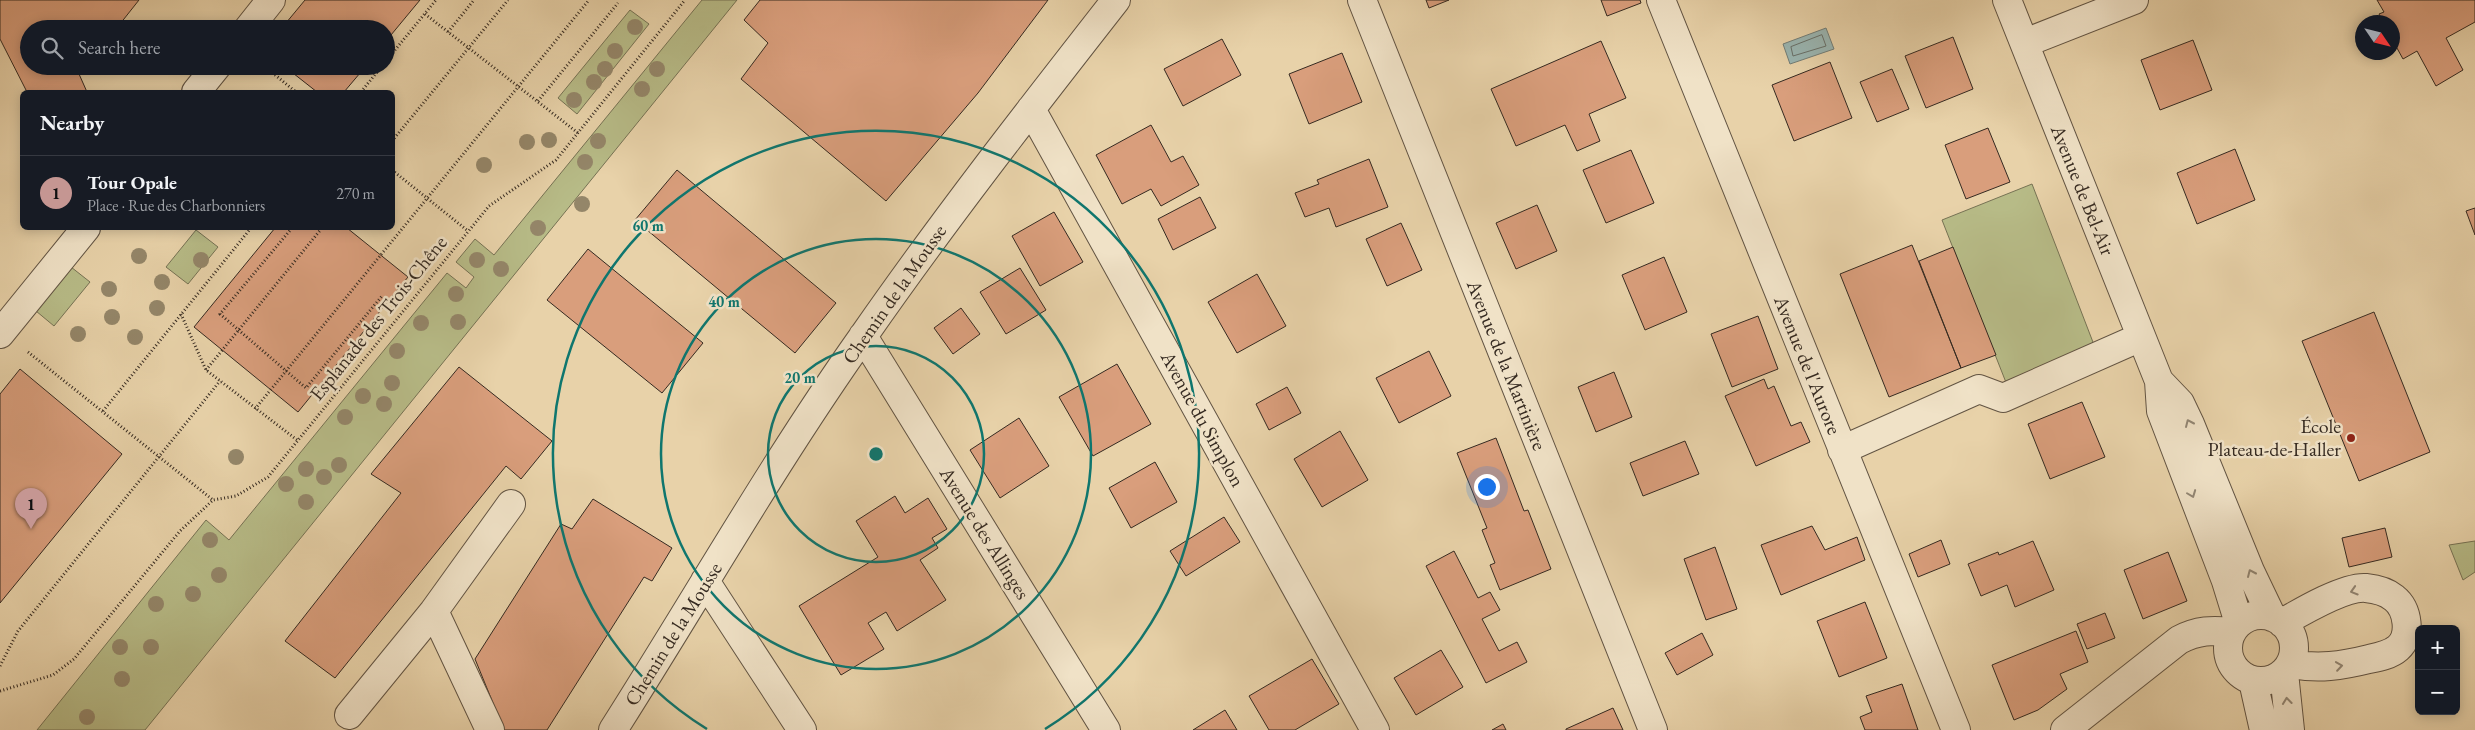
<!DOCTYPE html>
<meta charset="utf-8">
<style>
body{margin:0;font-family:"EB Garamond",serif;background:#242831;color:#f1f3f6}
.controls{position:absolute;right:15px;bottom:15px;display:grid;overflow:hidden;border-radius:8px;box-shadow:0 2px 12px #0003}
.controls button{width:45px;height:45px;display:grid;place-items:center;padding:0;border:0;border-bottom:1px solid #363941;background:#171b24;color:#f1f3f6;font:25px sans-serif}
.compass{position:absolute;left:2355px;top:15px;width:45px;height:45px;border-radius:50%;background:#171b24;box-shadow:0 2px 12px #0003;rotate:125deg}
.you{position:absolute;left:1486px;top:486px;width:18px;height:18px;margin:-12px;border:4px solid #fff;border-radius:50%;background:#1a73e8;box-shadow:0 0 0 8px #1a73e833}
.badge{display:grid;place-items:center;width:32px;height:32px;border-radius:50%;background:#c59692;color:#111;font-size:16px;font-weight:700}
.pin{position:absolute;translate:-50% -41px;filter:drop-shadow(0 1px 2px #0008)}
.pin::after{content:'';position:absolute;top:26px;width:18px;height:15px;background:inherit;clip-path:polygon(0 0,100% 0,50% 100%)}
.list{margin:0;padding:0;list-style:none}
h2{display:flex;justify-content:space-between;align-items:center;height:65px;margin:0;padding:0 20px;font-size:21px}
h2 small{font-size:16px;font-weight:400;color:#9ea1a6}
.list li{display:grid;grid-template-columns:32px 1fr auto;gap:15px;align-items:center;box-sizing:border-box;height:75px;padding:0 20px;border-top:1px solid #363941}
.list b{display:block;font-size:19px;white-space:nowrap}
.list p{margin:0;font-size:16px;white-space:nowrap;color:#9ea1a6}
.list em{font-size:16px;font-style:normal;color:#9ea1a6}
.icon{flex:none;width:28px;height:28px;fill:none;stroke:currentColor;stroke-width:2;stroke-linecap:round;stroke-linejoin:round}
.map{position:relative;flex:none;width:2475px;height:730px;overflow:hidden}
.search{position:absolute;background:#171b24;box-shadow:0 2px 12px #0003;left:20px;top:20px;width:375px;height:55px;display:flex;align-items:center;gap:12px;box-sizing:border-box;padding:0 18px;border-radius:28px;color:#9ea1a6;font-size:19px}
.panel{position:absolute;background:#171b24;box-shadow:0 2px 12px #0003;left:20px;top:90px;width:375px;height:140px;border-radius:8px}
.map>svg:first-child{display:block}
.green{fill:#b7bb87;stroke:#767254}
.water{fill:#9ab5b1;stroke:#727d77}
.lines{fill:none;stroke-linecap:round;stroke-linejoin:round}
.shore{stroke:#687069;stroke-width:1}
.building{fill:#d99e7c;stroke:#352a21}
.minor-casing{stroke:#625443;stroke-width:30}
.path{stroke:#352a21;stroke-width:3;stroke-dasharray:1 2.5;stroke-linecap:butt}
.minor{stroke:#f0e2c7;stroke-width:28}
.tree{fill:#948669}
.oneway{stroke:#928674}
.ring{fill:none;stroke:#0f766e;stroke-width:2.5}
.poi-dot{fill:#8f2418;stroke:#f0e2c7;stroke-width:2}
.labels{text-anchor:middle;stroke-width:5;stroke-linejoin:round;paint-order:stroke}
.street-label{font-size:20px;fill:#352a21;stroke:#f0e2c7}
.poi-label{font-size:20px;fill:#352a21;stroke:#f0e2c7;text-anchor:end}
.centre{fill:#0f766e;stroke:#f0e2c7;stroke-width:2.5}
.ring-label{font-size:15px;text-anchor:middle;font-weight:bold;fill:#0f766e;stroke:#f0e2c7;stroke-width:5;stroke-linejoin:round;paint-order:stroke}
</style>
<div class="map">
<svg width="2475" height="730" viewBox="0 0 2475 730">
<rect width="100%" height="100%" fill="#e8d2a9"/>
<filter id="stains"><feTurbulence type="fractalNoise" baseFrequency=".004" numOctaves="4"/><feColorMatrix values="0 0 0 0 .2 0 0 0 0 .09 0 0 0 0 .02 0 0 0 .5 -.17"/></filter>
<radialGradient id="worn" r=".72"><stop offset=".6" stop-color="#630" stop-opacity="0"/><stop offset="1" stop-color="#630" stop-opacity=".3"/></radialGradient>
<!-- green -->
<path class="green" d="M702 0H737L145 730H37L206 520 229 540 447 273 466 288 474 277 456 262 475 239 494 255Z
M630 10 649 24 577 114 558 98Z
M2032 184 2096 350 2007 385 1942 220Z
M196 230 218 247 188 284 166 267Z
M71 267 90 282 54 326 36 311Z
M2475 541V572L2463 580 2449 545Z"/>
<!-- water -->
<path class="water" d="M1826 28 1834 49 1790 64 1783 44Z"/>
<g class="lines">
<!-- shore -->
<path class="shore" d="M1822 35 1826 46 1793 56 1791 47Z"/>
</g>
<!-- building -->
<path class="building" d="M0 0H139L116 29H29V66H85L79 74 87 92H27L0 39Z
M305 0H420L386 41V29H281Z
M760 0H1048L978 93 886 201 741 79 768 43 744 20Z
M1426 0H1449L1429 8Z
M1601 0H1640L1641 3 1607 16Z
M2377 0H2475V22L2446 38 2463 70 2436 86 2417 51 2403 59 2392 39V22H2383L2379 14 2384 12Z
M1953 37 1973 89 1926 108 1905 56Z
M1222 39 1241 75 1183 106 1164 69Z
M2193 40 2212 90 2160 110 2141 60Z
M1601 41 1626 98 1589 114 1600 141 1577 151 1565 125 1516 146 1491 89Z
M1342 53 1362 102 1309 124 1289 74Z
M1830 62 1852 118 1794 141 1772 85Z
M284 66H366L344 92H317Z
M1892 69 1909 109 1877 122 1860 82Z
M1151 125 1171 162 1183 156 1199 185 1161 206 1151 189 1122 204 1096 155Z
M1988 128 2010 182 1966 199 1945 145Z
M2235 149 2255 200 2197 224 2177 173Z
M1631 150 1654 203 1606 223 1583 170Z
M1369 159 1388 207 1336 227 1329 208 1305 217 1295 193 1319 184 1317 180Z
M677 170 836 303 795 353 635 220Z
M1200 197 1216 228 1173 250 1158 219Z
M1537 205 1557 251 1516 269 1496 223Z
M2475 208V235L2466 211Z
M1054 212 1083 262 1040 286 1012 236Z
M1401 223 1422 270 1387 286 1366 239Z
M275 228H347L408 277 298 412 194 327Z
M1912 245 1961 368 1889 397 1840 274Z
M1953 247 1996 355 1961 368 1919 261Z
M588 249 703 343 662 393 547 300Z
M1664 257 1687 312 1645 330 1622 275Z
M1020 268 1046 310 1006 334 980 292Z
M1257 274 1286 326 1237 353 1208 302Z
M961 308 980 334 953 354 934 328Z
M2374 312 2430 452 2359 481 2302 341Z
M1758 316 1778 369 1732 387 1711 334Z
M1429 351 1451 396 1399 423 1376 378Z
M1117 364 1151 424 1093 456 1059 397Z
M459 367 552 441 521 479 506 466 335 678 285 641 401 493 371 474Z
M20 369 122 454 0 603V394Z
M1614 372 1632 417 1596 432 1578 387Z
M1764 379 1768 389 1774 386 1791 426 1801 422 1810 442 1756 466 1725 396Z
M1287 387 1301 413 1269 430 1256 404Z
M2082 402 2105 457 2050 479 2028 424Z
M1019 418 1049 466 1000 498 970 450Z
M1340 431 1368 480 1322 507 1294 459Z
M1496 438 1524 511 1528 510 1551 569 1500 590 1490 565 1495 563 1482 530 1487 528 1457 453Z
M1685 441 1699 474 1643 496 1630 463Z
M1155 462 1177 502 1131 528 1109 488Z
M895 496 905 513 928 498 947 529 932 538 938 548 920 560 946 600 897 631 886 612 868 623 884 649 841 675 799 606 878 557 856 521Z
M593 499 672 548 652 581 644 577 547 730H504L475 659 561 524 572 529Z
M1224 517 1240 542 1186 576 1170 551Z
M1812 526 1825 550 1857 537 1865 560 1781 595 1761 545Z
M2385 528 2392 557 2349 567 2342 538Z
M1941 540 1950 564 1918 577 1909 554Z
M2033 541 2054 590 2015 607 2007 585 1981 596 1968 564 1998 552 1999 555Z
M1715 547 1737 609 1706 620 1684 559Z
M1454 551 1478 598 1490 592 1500 610 1482 619 1499 651 1517 642 1527 662 1486 683 1426 566Z
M2168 552 2187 601 2143 619 2124 570Z
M1865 602 1887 658 1839 677 1817 621Z
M2105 613 2115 638 2087 649 2077 624Z
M2076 631 2088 662 2060 674 2067 689 2038 710 2014 720 1992 665Z
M1702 633 1713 655 1677 675 1665 653Z
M1441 650 1463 687 1416 715 1394 678Z
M1312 659 1339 704 1295 730H1269L1249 696Z
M1902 684 1918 730H1865L1860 717 1872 712 1866 696Z
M1613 708 1623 730H1566V729Z
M1225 710 1237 730H1193Z
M1503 724 1506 730H1492Z"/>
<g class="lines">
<defs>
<path id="minor" d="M1362 0 1653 730
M1661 0 1956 730
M2007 0 2159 381 2161 411 2226 581 2239 623
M248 29 271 0
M2025 43 2134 0
M196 92 217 66
M1031 109 1375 730
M0 334 86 228
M863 336 1106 730
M2159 381 2180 403 2190 424 2250 571 2272 617
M1842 450 1979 389 2003 398 2141 337
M705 581 802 730
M2228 648a33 33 0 1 1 66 0a33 33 0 1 1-66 0Z
M2282 623C2301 612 2345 586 2366 588 2376 589 2387 592 2394 598 2408 609 2412 636 2398 648 2390 655 2379 657 2369 659 2341 666 2319 669 2290 664
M2284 673 2290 730
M2253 681 2264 730
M349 715 434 611
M490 730 434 611 511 504
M613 730C697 598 774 462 864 335 944 220 1030 110 1116 0
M2065 730 2179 640C2198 630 2212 630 2232 632"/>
</defs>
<!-- minor casing -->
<use href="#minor" class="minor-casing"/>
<!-- path -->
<path class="path" d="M425 14 578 133
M448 32 474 0
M386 61 436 0
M264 66 296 92
M361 92 382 66
M538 101 618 3
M392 141 508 0
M392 170 468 231
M292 228 220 314 306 388 382 296
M181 314 206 370 297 440
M28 352 213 500
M206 370 322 228
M255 409 589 0
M103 411 251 228
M0 666 18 631 220 381
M0 691 53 675 74 659 180 531 213 500 236 496 268 477 489 206 556 160 685 0"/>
<!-- minor -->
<use href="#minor" class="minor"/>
</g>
<!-- trees -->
<g class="tree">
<circle cx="635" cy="27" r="8"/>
<circle cx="615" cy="51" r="8"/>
<circle cx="605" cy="69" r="8"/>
<circle cx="657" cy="69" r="8"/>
<circle cx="594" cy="82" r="8"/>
<circle cx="642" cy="89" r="8"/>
<circle cx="574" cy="100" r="8"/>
<circle cx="549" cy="140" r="8"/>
<circle cx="598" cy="141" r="8"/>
<circle cx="527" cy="142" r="8"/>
<circle cx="585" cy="162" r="8"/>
<circle cx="484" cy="165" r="8"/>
<circle cx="582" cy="204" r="8"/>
<circle cx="538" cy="228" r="8"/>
<circle cx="139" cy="256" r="8"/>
<circle cx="201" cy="260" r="8"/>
<circle cx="477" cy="260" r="8"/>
<circle cx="501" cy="269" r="8"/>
<circle cx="162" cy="282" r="8"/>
<circle cx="109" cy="289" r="8"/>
<circle cx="456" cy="294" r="8"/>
<circle cx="157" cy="308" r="8"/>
<circle cx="112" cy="317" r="8"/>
<circle cx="458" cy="322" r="8"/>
<circle cx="421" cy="323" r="8"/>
<circle cx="78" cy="334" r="8"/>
<circle cx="135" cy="337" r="8"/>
<circle cx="397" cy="351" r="8"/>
<circle cx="392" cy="383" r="8"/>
<circle cx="363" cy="396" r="8"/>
<circle cx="384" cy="404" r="8"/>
<circle cx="345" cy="417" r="8"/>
<circle cx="236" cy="457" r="8"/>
<circle cx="339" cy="465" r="8"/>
<circle cx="306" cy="469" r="8"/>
<circle cx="324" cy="477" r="8"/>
<circle cx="286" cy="484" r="8"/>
<circle cx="306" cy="502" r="8"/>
<circle cx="210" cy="540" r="8"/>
<circle cx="219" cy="575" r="8"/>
<circle cx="193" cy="594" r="8"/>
<circle cx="156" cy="604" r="8"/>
<circle cx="120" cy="647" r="8"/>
<circle cx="151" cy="647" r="8"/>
<circle cx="122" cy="679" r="8"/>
<circle cx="87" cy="717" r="8"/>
</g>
<!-- one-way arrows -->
<defs><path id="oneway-chevron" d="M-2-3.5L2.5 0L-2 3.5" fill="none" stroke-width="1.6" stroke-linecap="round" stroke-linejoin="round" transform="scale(1.25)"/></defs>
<g class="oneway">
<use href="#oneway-chevron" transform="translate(2189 423) rotate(-114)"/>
<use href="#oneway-chevron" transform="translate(2192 494) rotate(69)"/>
<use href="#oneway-chevron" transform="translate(2251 573) rotate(-114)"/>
<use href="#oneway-chevron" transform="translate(2354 591) rotate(163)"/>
<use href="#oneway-chevron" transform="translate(2339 666) rotate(-8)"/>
<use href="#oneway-chevron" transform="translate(2287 701) rotate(-96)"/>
</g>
<!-- distance rings -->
<g class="ring">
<circle cx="876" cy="454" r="108"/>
<circle cx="876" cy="454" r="215"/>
<path d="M707 729A323 323 0 1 1 1045 729"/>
</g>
<!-- markers -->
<circle class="poi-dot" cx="2351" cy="438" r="5"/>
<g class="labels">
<!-- street labels -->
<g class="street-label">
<text transform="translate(2083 190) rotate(68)" y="7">Avenue de Bel-Air</text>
<text transform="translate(894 294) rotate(-55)" y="7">Chemin de la Mousse</text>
<text transform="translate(378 318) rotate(-51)" y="7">Esplanade des Trois-Chêne</text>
<text transform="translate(1507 365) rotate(68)" y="7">Avenue de la Martinière</text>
<text transform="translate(1808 365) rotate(68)" y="7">Avenue de l'Aurore</text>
<text transform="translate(1203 419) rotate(61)" y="7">Avenue du Simplon</text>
<text transform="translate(985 533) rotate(58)" y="7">Avenue des Allinges</text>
<text transform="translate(673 634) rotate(-58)" y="7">Chemin de la Mousse</text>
</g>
<!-- poi labels -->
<g class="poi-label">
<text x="2341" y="433">École<tspan x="2341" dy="23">Plateau-de-Haller</tspan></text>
</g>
</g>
<circle cx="876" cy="454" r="8" class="centre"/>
<g class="ring-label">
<text x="648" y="231">60 m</text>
<text x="724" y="307">40 m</text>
<text x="800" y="383">20 m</text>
</g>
<rect width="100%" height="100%" filter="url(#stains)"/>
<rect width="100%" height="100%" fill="url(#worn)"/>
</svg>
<div class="controls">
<button>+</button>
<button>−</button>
</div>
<svg class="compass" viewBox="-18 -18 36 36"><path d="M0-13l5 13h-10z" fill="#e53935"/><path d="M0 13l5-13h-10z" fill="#9ea1a6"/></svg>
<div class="you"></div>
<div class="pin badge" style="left:31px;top:529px">1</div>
<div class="search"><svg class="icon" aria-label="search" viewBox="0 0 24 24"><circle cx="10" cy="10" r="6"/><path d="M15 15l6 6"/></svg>Search here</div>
<section class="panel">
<h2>Nearby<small></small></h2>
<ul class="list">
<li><span class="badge">1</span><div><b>Tour Opale</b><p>Place · Rue des Charbonniers</p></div><em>270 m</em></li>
</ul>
</section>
</div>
